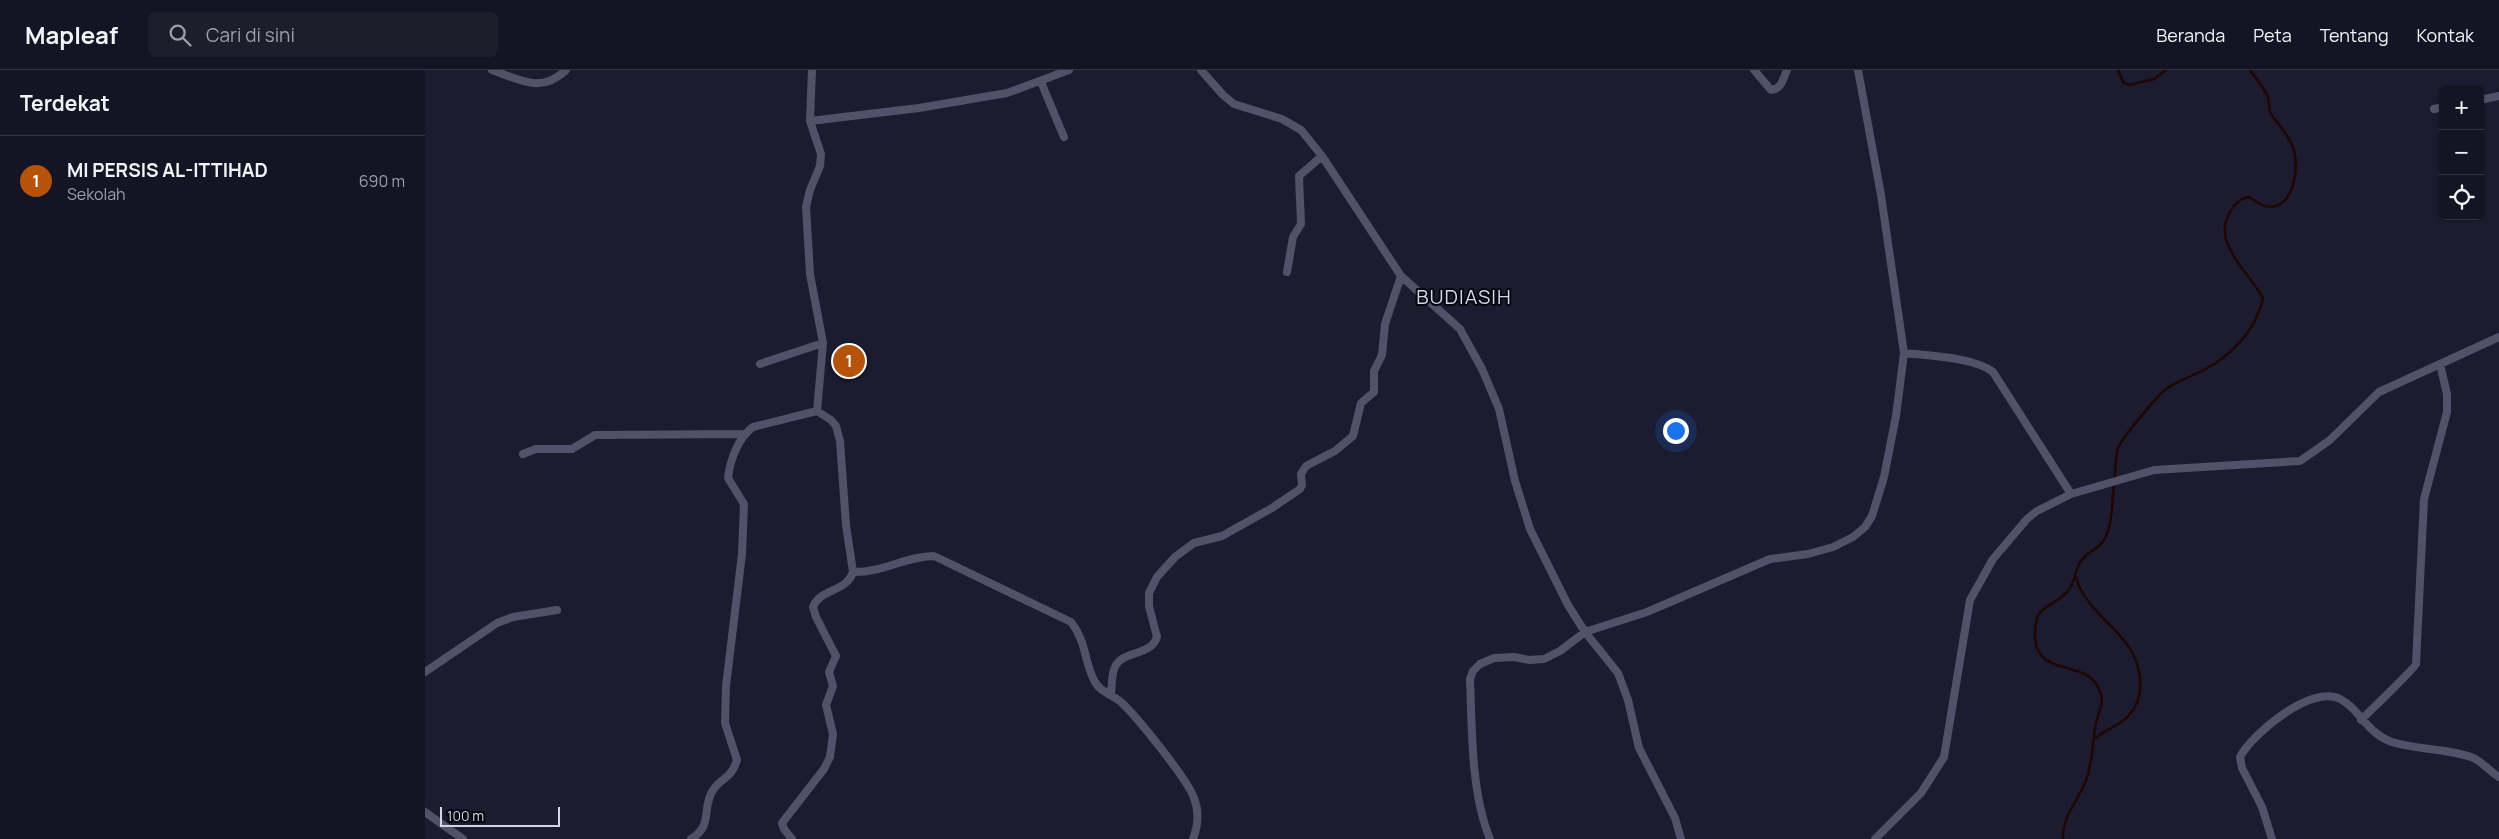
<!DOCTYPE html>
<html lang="id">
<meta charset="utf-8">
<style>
body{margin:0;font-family:Manrope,sans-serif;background:#1e1d2c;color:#f1f3f6}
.controls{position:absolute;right:15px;top:15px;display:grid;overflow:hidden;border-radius:8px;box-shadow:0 1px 4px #0004}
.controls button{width:45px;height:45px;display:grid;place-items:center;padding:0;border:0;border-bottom:1px solid #343341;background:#151424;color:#f1f3f6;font:25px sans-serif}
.scale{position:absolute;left:15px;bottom:12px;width:120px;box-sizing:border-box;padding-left:5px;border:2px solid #d5d6e5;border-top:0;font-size:14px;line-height:18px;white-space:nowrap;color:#d5d6e5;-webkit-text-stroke:4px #070710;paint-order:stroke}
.you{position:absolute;left:1250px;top:360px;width:18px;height:18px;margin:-12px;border:4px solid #fff;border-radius:50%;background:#1a73e8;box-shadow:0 0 0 8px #1a73e833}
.badge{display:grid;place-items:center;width:32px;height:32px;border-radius:50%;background:#b45309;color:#fff;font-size:16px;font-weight:700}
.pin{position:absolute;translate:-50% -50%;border:2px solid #fff;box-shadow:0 1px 5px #0006}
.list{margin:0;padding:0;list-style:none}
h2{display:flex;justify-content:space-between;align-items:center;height:65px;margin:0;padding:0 20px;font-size:21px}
h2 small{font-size:16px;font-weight:400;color:#9d9ea6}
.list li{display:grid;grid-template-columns:32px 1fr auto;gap:15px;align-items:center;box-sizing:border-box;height:90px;padding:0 20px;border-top:1px solid #343341}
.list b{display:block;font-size:19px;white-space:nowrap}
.list p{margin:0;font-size:16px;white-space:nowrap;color:#9d9ea6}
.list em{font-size:16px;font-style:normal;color:#9d9ea6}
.icon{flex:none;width:28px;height:28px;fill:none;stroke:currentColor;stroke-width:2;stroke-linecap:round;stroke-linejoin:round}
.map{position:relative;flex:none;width:2074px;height:769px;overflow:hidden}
header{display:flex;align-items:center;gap:30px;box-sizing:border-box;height:70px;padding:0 25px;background:#151424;border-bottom:1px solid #343341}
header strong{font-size:24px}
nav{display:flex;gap:28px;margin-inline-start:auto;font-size:18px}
.search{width:350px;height:45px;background:#1e1d2c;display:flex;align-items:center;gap:12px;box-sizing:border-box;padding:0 18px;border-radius:8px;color:#9d9ea6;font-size:19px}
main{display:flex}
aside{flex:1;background:#151424}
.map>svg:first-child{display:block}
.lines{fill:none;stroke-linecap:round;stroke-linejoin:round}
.stream{stroke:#200600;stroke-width:2.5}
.minor{stroke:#515169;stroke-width:8}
.labels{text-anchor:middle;stroke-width:4;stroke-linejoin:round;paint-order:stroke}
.quarter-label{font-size:20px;letter-spacing:1px;fill:#d5d6e5;stroke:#070710}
</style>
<header>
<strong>Mapleaf</strong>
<div class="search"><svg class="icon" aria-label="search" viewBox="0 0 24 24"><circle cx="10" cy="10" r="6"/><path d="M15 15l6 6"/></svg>Cari di sini</div>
<nav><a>Beranda</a><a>Peta</a><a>Tentang</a><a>Kontak</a></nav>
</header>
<main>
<aside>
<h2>Terdekat<small></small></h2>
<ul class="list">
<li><span class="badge">1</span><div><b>MI PERSIS AL-ITTIHAD</b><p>Sekolah</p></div><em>690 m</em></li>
</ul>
</aside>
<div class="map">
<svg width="2074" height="769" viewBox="0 0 2074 769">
<rect width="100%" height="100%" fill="#1c1b30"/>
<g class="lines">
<!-- stream -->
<path class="stream" d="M1693 0 1698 12 1704 15 1729 9 1741 0
M1689 409C1691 399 1690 388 1693 378 1696 369 1733 325 1741 319 1753 311 1767 306 1779 300 1807 285 1832 259 1838 228 1825 203 1787 174 1804 144 1809 134 1813 130 1823 127 1829 129 1835 135 1840 136 1869 143 1875 96 1868 77 1863 65 1854 55 1846 44 1843 39 1845 38 1844 32 1843 21 1831 9 1825 0
M1651 507C1662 549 1710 560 1715 608 1716 620 1714 634 1705 644 1696 656 1681 658 1671 668
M1638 769C1637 747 1652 732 1660 713 1668 695 1667 673 1671 653 1673 643 1679 635 1676 624 1665 586 1613 610 1610 568 1610 562 1610 551 1613 545 1619 536 1632 532 1640 524 1650 515 1649 504 1654 494 1659 484 1667 482 1674 476 1688 464 1687 432 1689 414"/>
<!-- minor -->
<path class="minor" d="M67 0C95 10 116 24 141 0
M387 0 385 51 396 84 395 96 385 120 381 137 385 204 398 273 392 341
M776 0 798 25 809 34 857 49 876 60 897 86 976 206 1035 259 1057 299 1074 339 1090 411 1105 459 1143 535 1160 562 1193 603 1203 630 1214 678 1250 748 1256 769
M1329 0 1346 20C1357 19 1358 9 1362 0
M616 12 639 67
M2055 30 2074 26
M2009 39 2018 37
M385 51 494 38 582 23 644 0
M862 202 868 167 876 154 874 106 897 86
M1479 283C1504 286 1549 287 1568 302L1646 424
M335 294 398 273
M98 384 111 379H147L170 365 320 364
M0 602 72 553 88 547 132 540
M686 625C687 616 686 602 691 595 700 580 726 586 732 567L724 536V523L732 507 750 487 769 473 797 466 847 438 875 419 877 415 876 404 881 396 910 381 928 366 936 333 949 322V301L957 285 960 254 976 206
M1936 650C1944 642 1990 598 1991 594L1999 429 2022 342V324L2015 294
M0 742 38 769
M266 769C289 755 276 738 288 720 296 707 305 711 312 690L300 653 301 616 317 484 319 434 303 408C305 390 313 368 328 357L392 341 406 350 411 356 415 371 421 455 428 502C457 503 481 486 509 486L646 552C662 572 659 593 670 612 676 623 689 625 697 633 712 647 763 710 769 728 774 741 773 756 768 769
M367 769 359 759 357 753 399 699 405 687 408 664 401 635 408 616 404 602 411 586 391 547 388 537C394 519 422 522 428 502
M1065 769C1046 723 1047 660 1045 609L1048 601 1055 594 1069 588 1089 587 1104 590 1119 589 1135 581 1160 562 1222 542 1345 489 1383 484 1408 477 1428 467 1440 457 1447 446 1459 407 1471 346 1479 283 1456 125 1433 0
M1450 769 1496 723 1519 687 1545 530 1568 489 1602 449 1612 441 1646 424 1729 400 1875 391 1905 370 1954 322 2074 267
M1847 769 1837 737 1817 698 1815 687C1828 663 1887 614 1915 629 1934 638 1941 663 1967 672 1992 680 2021 678 2046 687 2057 691 2064 701 2074 707"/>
</g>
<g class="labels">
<!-- quarter labels -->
<g class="quarter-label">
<text x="1039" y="234">BUDIASIH</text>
</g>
</g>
</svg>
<div class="controls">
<button>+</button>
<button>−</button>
<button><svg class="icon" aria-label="locate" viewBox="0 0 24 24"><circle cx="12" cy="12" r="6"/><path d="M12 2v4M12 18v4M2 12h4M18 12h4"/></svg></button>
</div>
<div class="scale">100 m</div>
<div class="you"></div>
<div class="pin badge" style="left:424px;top:291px">1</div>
</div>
</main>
